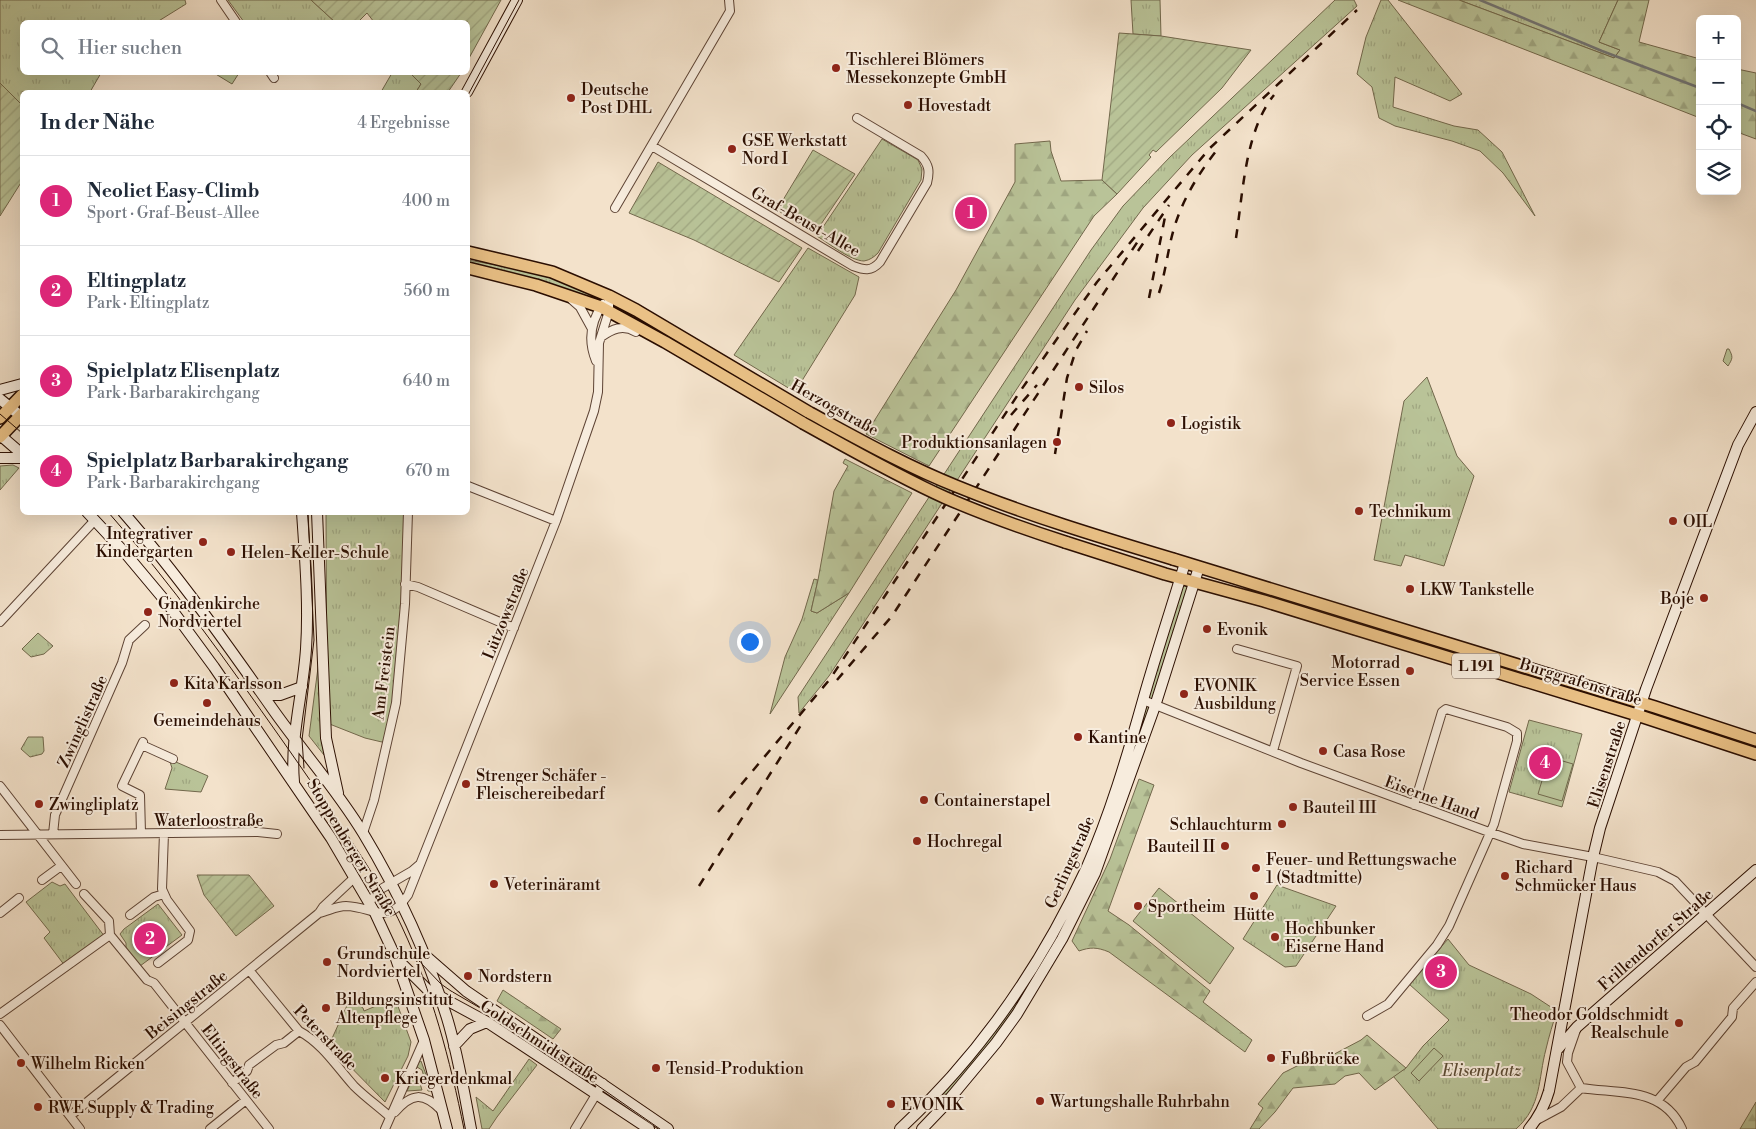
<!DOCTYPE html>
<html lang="de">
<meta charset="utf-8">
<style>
body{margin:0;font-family:"Libre Bodoni",serif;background:#f6f6f7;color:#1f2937}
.controls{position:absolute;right:15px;top:15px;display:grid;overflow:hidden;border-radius:8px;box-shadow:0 5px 20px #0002}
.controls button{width:45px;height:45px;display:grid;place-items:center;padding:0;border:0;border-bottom:1px solid #e0e1e3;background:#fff;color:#1f2937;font:25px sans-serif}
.you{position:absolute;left:749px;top:641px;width:18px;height:18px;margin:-12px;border:4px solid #fff;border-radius:50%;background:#1a73e8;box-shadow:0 0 0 8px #1a73e833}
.badge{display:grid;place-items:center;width:32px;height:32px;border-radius:50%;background:#db2777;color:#fff;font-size:16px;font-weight:700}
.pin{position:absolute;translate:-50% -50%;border:2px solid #fff;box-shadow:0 1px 5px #0006}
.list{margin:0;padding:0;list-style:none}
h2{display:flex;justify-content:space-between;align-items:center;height:65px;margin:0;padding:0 20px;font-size:21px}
h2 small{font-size:16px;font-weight:400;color:#747a83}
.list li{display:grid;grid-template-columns:32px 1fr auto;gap:15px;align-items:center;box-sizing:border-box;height:90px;padding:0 20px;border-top:1px solid #e0e1e3}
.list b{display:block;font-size:19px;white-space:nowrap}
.list p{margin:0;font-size:16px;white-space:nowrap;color:#747a83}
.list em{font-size:16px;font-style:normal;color:#747a83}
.icon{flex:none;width:28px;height:28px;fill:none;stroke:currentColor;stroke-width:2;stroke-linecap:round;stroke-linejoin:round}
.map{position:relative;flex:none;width:1756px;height:1129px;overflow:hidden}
.search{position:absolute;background:#fff;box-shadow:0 5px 20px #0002;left:20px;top:20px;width:450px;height:55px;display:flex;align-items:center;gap:12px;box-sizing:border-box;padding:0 18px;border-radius:8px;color:#747a83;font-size:19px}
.panel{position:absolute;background:#fff;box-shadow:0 5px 20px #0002;left:20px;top:90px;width:450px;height:425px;border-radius:8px}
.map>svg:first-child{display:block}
.grass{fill:url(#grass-tufts);stroke:#72684c}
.forest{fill:url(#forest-firs);stroke:#72684c}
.garden{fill:url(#garden-furrows);stroke:#72684c}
.pitch{fill:#b9c398;stroke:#72684c}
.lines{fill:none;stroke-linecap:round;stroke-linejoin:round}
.stream{stroke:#727575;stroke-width:2.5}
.street-casing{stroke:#5d4334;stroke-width:10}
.secondary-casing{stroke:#2b0e01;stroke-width:12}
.primary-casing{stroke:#2b0e01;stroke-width:14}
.street{stroke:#f7ecdd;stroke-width:8}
.secondary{stroke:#f7ecdd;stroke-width:10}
.primary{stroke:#eac186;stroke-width:11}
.tram{stroke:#2b0e01;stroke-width:1}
.rail{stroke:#2b0e01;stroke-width:2.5;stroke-dasharray:9 9;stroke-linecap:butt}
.primary-bridge-casing{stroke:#2b0e01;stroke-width:14;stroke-linecap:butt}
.primary-bridge{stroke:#eac186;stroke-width:11}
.poi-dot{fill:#8f2418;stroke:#f7ecdd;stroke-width:2}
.labels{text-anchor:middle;stroke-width:4;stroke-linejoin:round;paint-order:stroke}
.shield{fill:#f7ecdd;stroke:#685143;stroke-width:1}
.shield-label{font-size:15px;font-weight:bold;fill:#2b0e01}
.poi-label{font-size:16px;fill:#2b0e01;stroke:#f7ecdd;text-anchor:start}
.street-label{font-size:16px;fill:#2b0e01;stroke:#f7ecdd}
.park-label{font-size:16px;font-style:italic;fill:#5d4d36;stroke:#f7ecdd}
</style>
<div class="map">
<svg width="1756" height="1129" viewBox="0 0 1756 1129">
<defs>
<pattern id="grass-tufts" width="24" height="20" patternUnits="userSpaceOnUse" patternTransform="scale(1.25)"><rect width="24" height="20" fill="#b9c398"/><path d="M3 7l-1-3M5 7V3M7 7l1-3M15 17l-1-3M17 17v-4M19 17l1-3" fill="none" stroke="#9fa681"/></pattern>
<pattern id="forest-firs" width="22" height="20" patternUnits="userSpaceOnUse" patternTransform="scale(1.25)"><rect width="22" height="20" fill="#b9c398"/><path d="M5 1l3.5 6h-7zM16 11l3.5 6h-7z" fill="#9fa681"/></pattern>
<pattern id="garden-furrows" width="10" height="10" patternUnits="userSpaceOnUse" patternTransform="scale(1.25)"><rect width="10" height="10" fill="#b9c398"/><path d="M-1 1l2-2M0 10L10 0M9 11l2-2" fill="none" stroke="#9fa681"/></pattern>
</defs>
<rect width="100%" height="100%" fill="#f3e2cb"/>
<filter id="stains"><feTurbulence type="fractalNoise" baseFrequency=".004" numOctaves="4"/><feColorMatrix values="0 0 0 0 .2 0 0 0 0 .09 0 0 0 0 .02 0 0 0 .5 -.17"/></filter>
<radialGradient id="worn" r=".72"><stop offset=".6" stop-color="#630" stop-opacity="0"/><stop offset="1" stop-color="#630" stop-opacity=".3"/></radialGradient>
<!-- grass -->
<path class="grass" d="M0 0H185L186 4 157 22H22V72L101 73 90 92H22V105L0 83Z
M228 0H311L335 22H244Z
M1131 0H1160L1161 36 1133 34Z
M1335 0H1354L1357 6 1192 155 1143 208 1075 300 829 676 799 713 798 697 1091 250 1123 206 1170 157Z
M1381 0H1388L1462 94 1450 101 1395 77 1393 107 1454 126 1478 130 1502 152 1535 216 1503 173 1480 151 1452 141 1395 126 1379 118 1372 87 1357 74 1366 37Z
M1454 0H1618L1599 42 1620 50 1614 58 1459 0Z
M392 73H410L421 84 416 92H381Z
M882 139 918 160 922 169 921 180 878 253C874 257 870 260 864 261 851 261 828 243 817 236Z
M808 248 859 277 855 295 795 392 734 355Z
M468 260C499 266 576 276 596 300 554 284 512 273 468 264Z
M1727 349H1729C1733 357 1733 358 1728 366L1723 361Z
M1427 377 1457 456 1474 476 1444 566 1405 555 1401 566 1374 560 1404 401Z
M13 465 19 468 0 490V466Z
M326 513H407L395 703 386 743 365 738 327 723Z
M1180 578 1194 581C1167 667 1141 752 1106 835 1091 871 1076 907 1057 941 1028 992 992 1040 957 1087L949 1094H943L989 1039 1033 974 1068 915 1090 870 1104 833 1113 795Z
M814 579 818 580 811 611 817 613 849 593 770 714 785 657 802 619Z
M38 633 53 646 44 654 31 657 22 649Z
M319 660 321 733 324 755 309 736Z
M1529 720 1582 734 1562 807 1509 792Z
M28 737H43L44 751 42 754 30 757 21 749Z
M170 762H176L208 776 201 792 165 789 172 768Z
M52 882 60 886 65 884 105 937 65 966 44 938 50 932 26 902Z
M1277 885 1336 906 1296 966 1285 967 1243 939Z
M158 904 182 935 140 966 126 948V943L120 934 124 929Z
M1448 939 1469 965 1531 994 1557 1011C1553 1023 1549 1036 1546 1049 1538 1079 1542 1106 1516 1129H1438L1393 1076 1406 1068 1423 1046 1449 1020 1409 984Z
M395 998 411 1042 408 1056 385 1102 329 1045 350 999 363 1008 364 1011Z
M529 1059 537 1065 497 1117 489 1129H482L476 1097 493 1111Z
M421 1061 432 1091H428L422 1070 417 1067 419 1062Z
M415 1074 418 1077 422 1090 407 1091Z"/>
<!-- forest -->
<path class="forest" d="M1398 0H1459L1614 58 1620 50 1599 42 1618 0H1649L1639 42 1700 59V118Z
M1737 69 1756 73V139L1737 132Z
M1050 141 1051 151 1061 181 1102 180 1117 194 1094 216 929 466 866 434 956 290 1015 182V144Z
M845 459 912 493 849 593 817 613 811 611 818 580 834 491 848 466 843 463Z
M1139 779 1154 785 1108 911 1129 925 1210 991 1203 1002 1252 1040 1245 1052 1109 952C1097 947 1090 947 1079 951L1072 941 1110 859Z
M503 990 561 1029 553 1039 497 1001Z
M1367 1035 1406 1068 1375 1090 1359 1073 1345 1076 1335 1084 1293 1088 1275 1112 1259 1129H1250L1263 1108 1258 1104 1283 1073 1317 1056 1325 1059 1361 1040Z
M1756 1102V1129H1740Z"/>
<!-- garden -->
<path class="garden" d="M311 0H501L468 60V22H374L367 13 358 22H335Z
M1119 33 1161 36 1251 50 1222 88 1156 152 1153 150 1149 155 1151 157 1117 194 1102 180Z
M410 73H461L448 92H416L421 84Z
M0 83 22 105V181L0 216Z
M813 150 855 174 815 233 777 210Z
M658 162 802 248 779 282 694 240 629 213Z
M197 875H249L274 906 236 936 204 895Z"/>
<!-- pitch -->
<path class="pitch" d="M214 73H239L232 84Z
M1549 757 1573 764 1562 801 1538 794Z
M1159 888 1234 948 1210 984 1133 921Z
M1434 1048 1443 1056 1419 1081 1411 1073Z"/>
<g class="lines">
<!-- stream -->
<path class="stream" d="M1480 0 1602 51 1700 88
M1737 103 1756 111"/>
<defs>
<path id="street" d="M221 0 236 22
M270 72 274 78
M652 146 853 266C864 270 871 272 880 262L927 183C930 171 929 165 921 156L857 118
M615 208 730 11 729 0
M572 300 580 307 591 327
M601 337C612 329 623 324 636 332
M596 361C588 341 590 322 603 304
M468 486 556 521
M405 584 418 587 514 628
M0 622 95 520
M1237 649 1297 666 1273 751
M1143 700 1301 763 1489 832 1523 844 1593 857 1658 872 1675 881 1756 967
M142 745 173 759
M0 786 76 884
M141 833 140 795 122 786 143 742
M363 833 374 800 396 703 405 604 408 512
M53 834 55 815 122 663 129 640 145 625
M0 835 258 832 277 834
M42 880 61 866
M84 894 109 921 110 935 147 980 154 983 269 1129
M369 902 381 889 412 871 419 865
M0 913 19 898
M319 913C328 911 337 906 346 906 375 907 386 927 408 895L556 521 594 411 598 392 599 343 609 311V296
M130 915 154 897 164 894
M158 963 188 940 190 931 167 900 162 889 164 833
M249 970 299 1031C323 1044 336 1066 354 1086 365 1097 379 1107 390 1117
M0 1014 110 935
M1367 1016 1388 1004 1437 945 1449 926 1494 824 1517 741V733L1507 727 1446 709 1442 712 1414 805
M0 1025 80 1129
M1576 1030 1568 1053 1567 1062 1581 1088
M232 1083 247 1071 249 1065 276 1045 284 1043 299 1031
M1581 1088C1620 1094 1663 1087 1682 1129
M1657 1101 1686 1067 1695 1062 1732 1017 1733 1008 1756 982
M395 1112C412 1093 423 1092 441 1110
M70 1116 319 913 323 907 354 878
M1535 1121 1561 1107 1581 1088
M210 1129 246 1100
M385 1129 424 1040
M575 1129 603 1083"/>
<path id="secondary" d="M467 92 517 0
M0 390 22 384
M0 399 22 417
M0 435 22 454
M0 458H22
M87 512 126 554 167 603 214 667 331 838 375 913 395 956 424 1040 447 1129
M123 512C178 575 226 643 274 711 303 752 337 790 363 833 398 891 427 953 447 1018 458 1054 464 1092 471 1129
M317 512 326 738 338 793
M263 695H280L302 687
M294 782C290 737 303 694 306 649 309 604 305 558 302 512
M427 957 466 991 668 1129
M397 959 428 990 487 1022 649 1129
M454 1046 470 1029 487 1022
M1557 1050 1577 1027 1756 870
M900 1129C980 1055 1040 968 1086 869 1110 815 1127 757 1143 700 1156 654 1171 609 1185 563
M922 1129 942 1108 996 1043 1017 1014 1062 939 1095 873 1155 706 1199 567
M1529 1129C1538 1118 1545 1105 1549 1091L1593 857 1600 828 1646 689 1738 445 1756 412"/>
<path id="primary" d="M468 252 552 272 609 296 636 310 810 413
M468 268 536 285 601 307 665 342 803 423
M0 418 22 395
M0 437 22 414
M1065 542 1165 574 1264 601 1355 629 1637 715 1756 754
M1173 559 1655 707 1756 740"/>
</defs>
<!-- street casing -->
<use href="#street" class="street-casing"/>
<!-- secondary casing -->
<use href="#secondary" class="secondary-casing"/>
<!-- primary casing -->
<use href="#primary" class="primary-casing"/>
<!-- street -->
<use href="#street" class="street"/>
<!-- secondary -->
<use href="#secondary" class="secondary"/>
<!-- primary -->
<use href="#primary" class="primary"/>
<!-- tram -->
<path class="tram" d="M468 95 519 0
M0 414 22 433
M108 512C172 584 227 662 282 740 310 780 338 820 365 862 378 883 392 905 402 927 432 991 450 1060 464 1129
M304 768 302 740 314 640 308 512
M419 961 441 984 451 991 518 1030 660 1129"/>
<!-- rail -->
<path class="rail" d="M1236 238C1243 193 1245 131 1274 95
M1138 251 1169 205
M1159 293C1166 271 1168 247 1175 225 1184 197 1199 173 1217 150
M1149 298 1165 217
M1011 415 1037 385
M1055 454 1067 378 1076 350 1087 331
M837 680 892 616 1138 241
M718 812 830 679 1021 390 1097 282 1210 148 1357 10
M699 886 803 722"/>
<defs>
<path id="primary-bridge" d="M810 413C858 439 906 466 956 486 1027 515 1100 537 1173 559
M803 423C850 449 897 476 946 498 985 515 1025 529 1065 542"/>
</defs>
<!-- primary-bridge casing -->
<use href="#primary-bridge" class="primary-bridge-casing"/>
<!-- primary-bridge -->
<use href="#primary-bridge" class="primary-bridge"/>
</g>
<!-- markers -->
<g class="poi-dot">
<circle cx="836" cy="68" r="5"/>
<circle cx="571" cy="98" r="5"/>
<circle cx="908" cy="105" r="5"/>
<circle cx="732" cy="149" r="5"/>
<circle cx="1079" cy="387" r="5"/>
<circle cx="1171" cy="423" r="5"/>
<circle cx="1057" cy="442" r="5"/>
<circle cx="1359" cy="511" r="5"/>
<circle cx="1673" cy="521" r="5"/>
<circle cx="203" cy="542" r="5"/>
<circle cx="231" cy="552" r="5"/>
<circle cx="1410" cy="589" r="5"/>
<circle cx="1704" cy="598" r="5"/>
<circle cx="148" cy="612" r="5"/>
<circle cx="1207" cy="629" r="5"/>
<circle cx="1410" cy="671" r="5"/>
<circle cx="174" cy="683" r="5"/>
<circle cx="1184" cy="694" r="5"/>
<circle cx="207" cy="703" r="5"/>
<circle cx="1078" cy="737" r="5"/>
<circle cx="1323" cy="751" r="5"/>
<circle cx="466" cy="784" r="5"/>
<circle cx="924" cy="800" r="5"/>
<circle cx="39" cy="804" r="5"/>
<circle cx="1293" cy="807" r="5"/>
<circle cx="1282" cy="824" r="5"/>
<circle cx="917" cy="841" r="5"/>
<circle cx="1225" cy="846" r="5"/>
<circle cx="1256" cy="868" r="5"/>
<circle cx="1505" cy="876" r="5"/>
<circle cx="494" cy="884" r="5"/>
<circle cx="1254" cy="896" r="5"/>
<circle cx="1138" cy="906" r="5"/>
<circle cx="1275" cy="937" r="5"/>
<circle cx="327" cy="962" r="5"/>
<circle cx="468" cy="976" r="5"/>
<circle cx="326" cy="1008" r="5"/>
<circle cx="1679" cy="1023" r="5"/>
<circle cx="1271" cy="1058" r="5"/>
<circle cx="21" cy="1063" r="5"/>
<circle cx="656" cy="1068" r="5"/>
<circle cx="385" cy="1078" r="5"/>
<circle cx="1040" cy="1101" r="5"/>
<circle cx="891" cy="1104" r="5"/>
<circle cx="38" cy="1107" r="5"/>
</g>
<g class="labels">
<!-- shield labels -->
<rect class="shield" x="1452" y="653.5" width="48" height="25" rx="4"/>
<g class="shield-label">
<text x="1476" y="671">L 191</text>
</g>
<!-- poi labels -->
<g class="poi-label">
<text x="846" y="65">Tischlerei Blömers<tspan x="846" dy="18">Messekonzepte GmbH</tspan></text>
<text x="581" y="95">Deutsche<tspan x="581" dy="18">Post DHL</tspan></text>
<text x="918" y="111">Hovestadt</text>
<text x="742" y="146">GSE Werkstatt<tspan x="742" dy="18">Nord I</tspan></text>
<text x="1089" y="393">Silos</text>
<text x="1181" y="429">Logistik</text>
<text x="1047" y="448" text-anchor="end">Produktionsanlagen</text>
<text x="1369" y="517">Technikum</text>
<text x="1683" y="527">OIL</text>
<text x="193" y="539" text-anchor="end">Integrativer<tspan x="193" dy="18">Kindergarten</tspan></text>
<text x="241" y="558">Helen-Keller-Schule</text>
<text x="1420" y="595">LKW Tankstelle</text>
<text x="1694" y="604" text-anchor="end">Boje</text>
<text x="158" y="609">Gnadenkirche<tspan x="158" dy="18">Nordviertel</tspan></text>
<text x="1217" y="635">Evonik</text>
<text x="1400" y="668" text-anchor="end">Motorrad<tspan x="1400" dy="18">Service Essen</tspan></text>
<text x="184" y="689">Kita Karlsson</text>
<text x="1194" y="691">EVONIK<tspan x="1194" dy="18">Ausbildung</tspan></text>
<text x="207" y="726" text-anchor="middle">Gemeindehaus</text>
<text x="1088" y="743">Kantine</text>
<text x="1333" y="757">Casa Rose</text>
<text x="476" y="781">Strenger Schäfer -<tspan x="476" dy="18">Fleischereibedarf</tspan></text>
<text x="934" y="806">Containerstapel</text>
<text x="49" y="810">Zwingliplatz</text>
<text x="1303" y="813">Bauteil III</text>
<text x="1272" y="830" text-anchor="end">Schlauchturm</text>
<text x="927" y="847">Hochregal</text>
<text x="1215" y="852" text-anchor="end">Bauteil II</text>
<text x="1266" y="865">Feuer- und Rettungswache<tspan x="1266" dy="18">1 (Stadtmitte)</tspan></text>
<text x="1515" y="873">Richard<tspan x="1515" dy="18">Schmücker Haus</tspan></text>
<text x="504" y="890">Veterinäramt</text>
<text x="1148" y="912">Sportheim</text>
<text x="1254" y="920" text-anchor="middle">Hütte</text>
<text x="1285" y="934">Hochbunker<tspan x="1285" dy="18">Eiserne Hand</tspan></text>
<text x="337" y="959">Grundschule<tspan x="337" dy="18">Nordviertel</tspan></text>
<text x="478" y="982">Nordstern</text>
<text x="336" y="1005">Bildungsinstitut<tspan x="336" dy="18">Altenpflege</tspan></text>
<text x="1669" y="1020" text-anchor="end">Theodor Goldschmidt<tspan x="1669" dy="18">Realschule</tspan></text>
<text x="1281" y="1064">Fußbrücke</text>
<text x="31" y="1069">Wilhelm Ricken</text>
<text x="666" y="1074">Tensid-Produktion</text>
<text x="395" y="1084">Kriegerdenkmal</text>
<text x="1050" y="1107">Wartungshalle Ruhrbahn</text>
<text x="901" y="1110">EVONIK</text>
<text x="48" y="1113">RWE Supply &amp; Trading</text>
</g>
<!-- street labels -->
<g class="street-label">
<text transform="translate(806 221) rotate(30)" y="6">Graf-Beust-Allee</text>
<text transform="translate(835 407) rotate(29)" y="6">Herzogstraße</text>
<text transform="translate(505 613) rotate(-68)" y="6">Lützowstraße</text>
<text transform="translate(383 673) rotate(-83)" y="6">Am Freistein</text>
<text transform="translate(1581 681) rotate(17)" y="6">Burggrafenstraße</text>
<text transform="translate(82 721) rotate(-66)" y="6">Zwinglistraße</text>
<text transform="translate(1606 764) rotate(-72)" y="6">Elisenstraße</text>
<text transform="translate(1432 797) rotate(20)" y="6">Eiserne Hand</text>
<text x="209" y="826">Waterloostraße</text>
<text transform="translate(352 847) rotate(59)" y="6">Stoppenberger Straße</text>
<text transform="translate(1069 862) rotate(-66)" y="6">Gerlingstraße</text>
<text transform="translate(1655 939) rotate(-41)" y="6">Frillendorfer Straße</text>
<text transform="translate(186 1004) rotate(-39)" y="6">Beisingstraße</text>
<text transform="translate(326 1037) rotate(46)" y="6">Peterstraße</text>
<text transform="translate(540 1041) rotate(33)" y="6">Goldschmidtstraße</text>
<text transform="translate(233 1061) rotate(52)" y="6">Eltingstraße</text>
</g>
<!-- park labels -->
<g class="park-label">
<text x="1482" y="1076">Elisenplatz</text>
</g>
</g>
<rect width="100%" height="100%" filter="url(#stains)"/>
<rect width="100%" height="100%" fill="url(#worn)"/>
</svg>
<div class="controls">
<button>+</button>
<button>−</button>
<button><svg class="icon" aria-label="locate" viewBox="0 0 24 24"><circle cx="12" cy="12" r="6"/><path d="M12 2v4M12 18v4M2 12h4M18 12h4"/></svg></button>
<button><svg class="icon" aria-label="layers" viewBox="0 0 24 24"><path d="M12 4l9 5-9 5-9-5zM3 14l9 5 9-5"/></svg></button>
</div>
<div class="you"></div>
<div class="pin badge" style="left:971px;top:213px">1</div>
<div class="pin badge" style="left:150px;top:939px">2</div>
<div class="pin badge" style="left:1441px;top:972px">3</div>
<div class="pin badge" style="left:1545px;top:763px">4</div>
<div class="search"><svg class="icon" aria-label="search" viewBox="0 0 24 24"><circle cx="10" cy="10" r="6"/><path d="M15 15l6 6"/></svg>Hier suchen</div>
<section class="panel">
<h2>In der Nähe<small>4 Ergebnisse</small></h2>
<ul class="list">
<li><span class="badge">1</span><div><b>Neoliet Easy-Climb</b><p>Sport · Graf-Beust-Allee</p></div><em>400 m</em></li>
<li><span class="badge">2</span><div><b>Eltingplatz</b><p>Park · Eltingplatz</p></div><em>560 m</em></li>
<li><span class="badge">3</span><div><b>Spielplatz Elisenplatz</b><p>Park · Barbarakirchgang</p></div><em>640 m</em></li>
<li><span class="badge">4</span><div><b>Spielplatz Barbarakirchgang</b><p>Park · Barbarakirchgang</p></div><em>670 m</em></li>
</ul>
</section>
</div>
